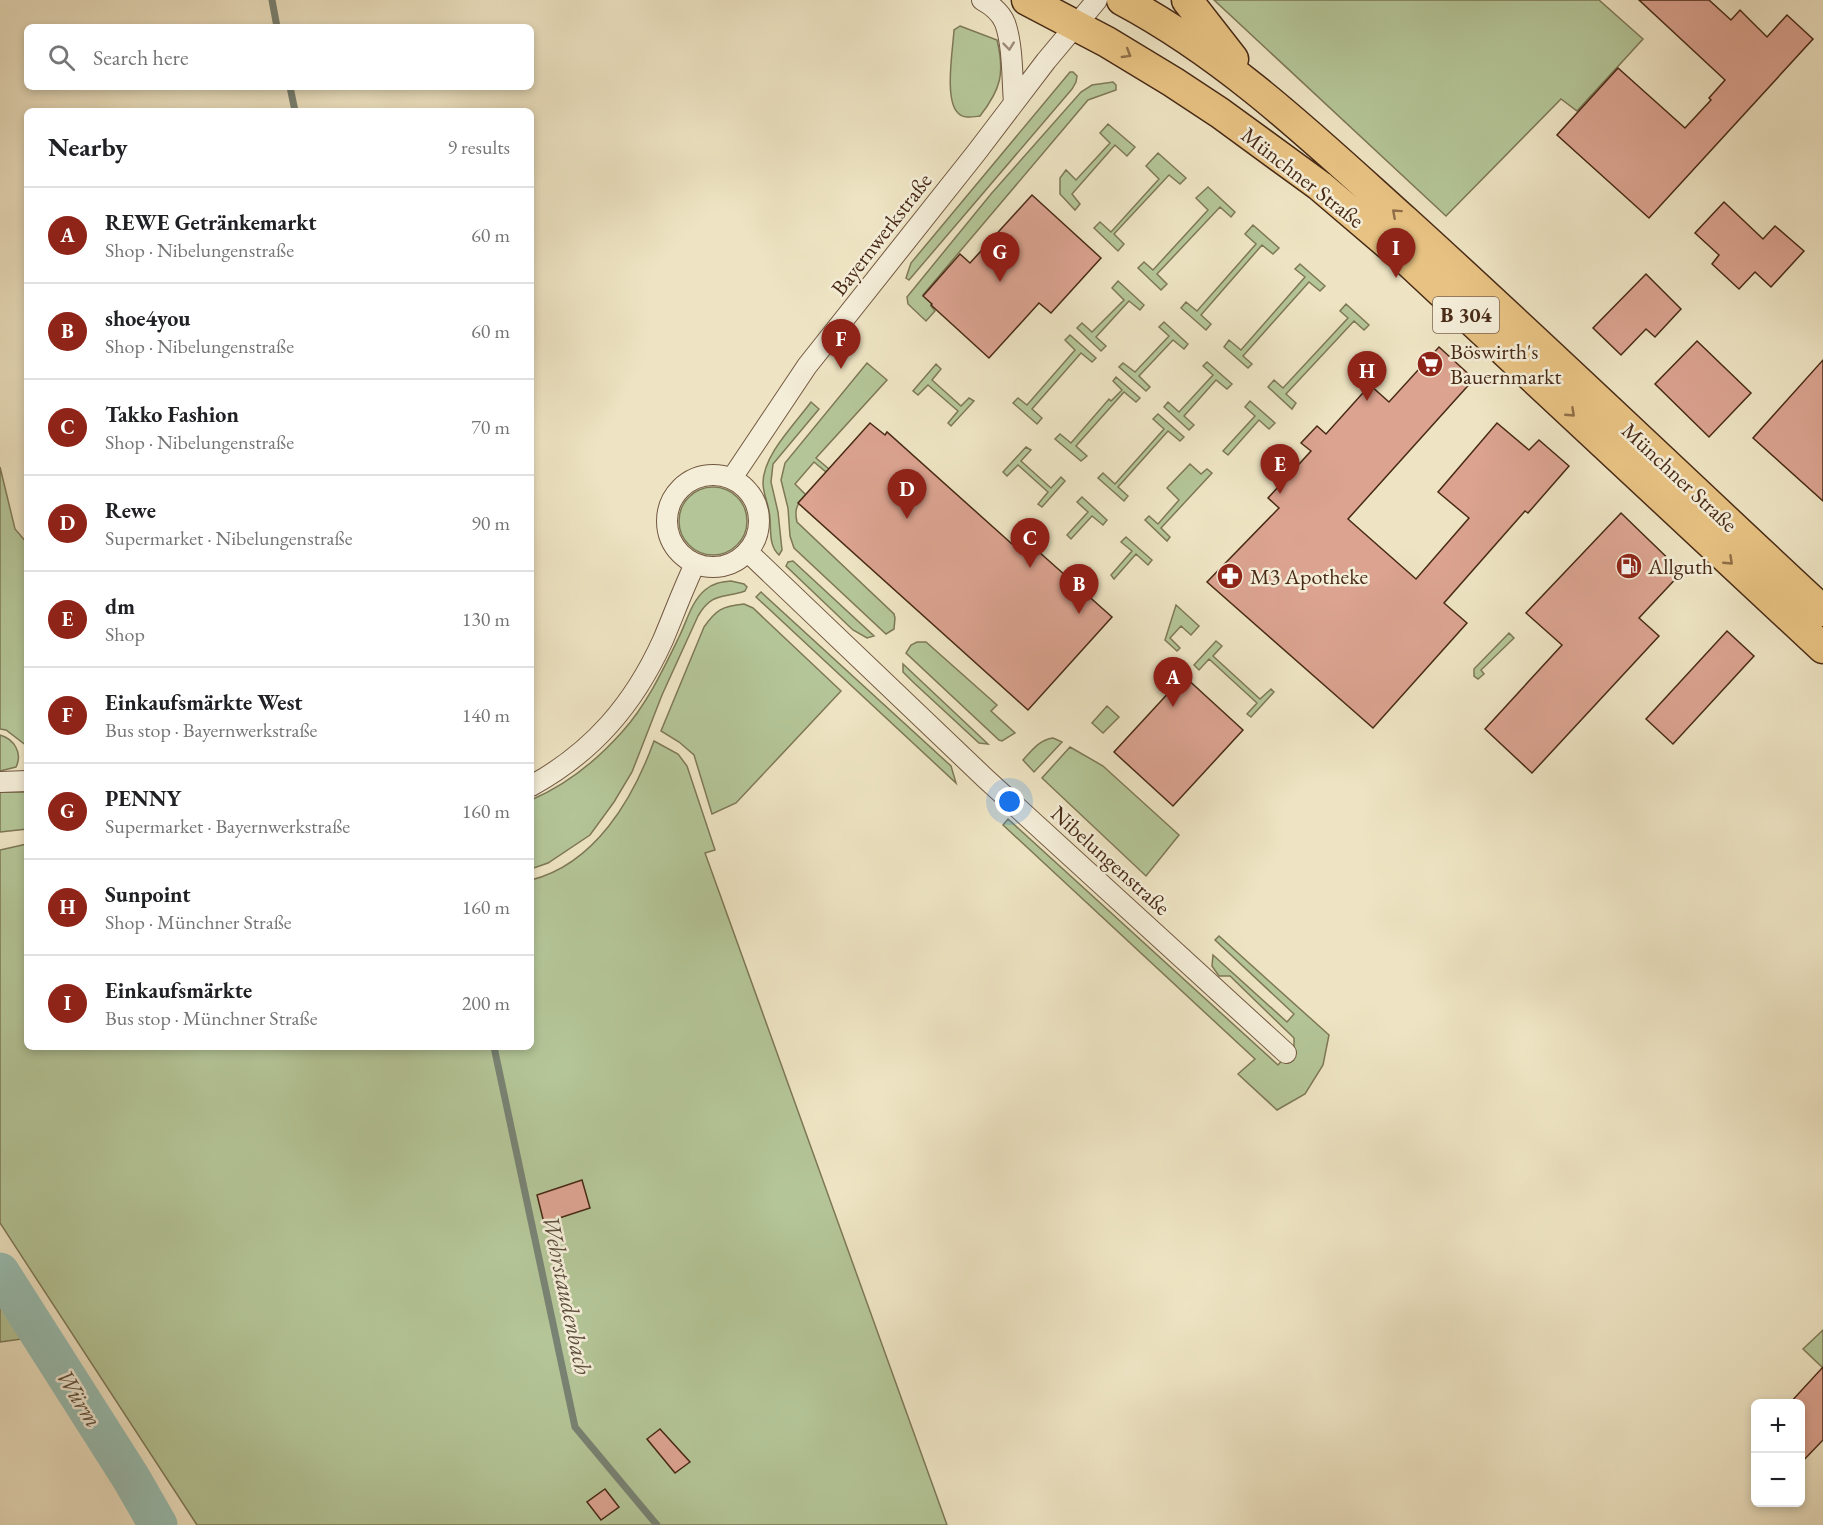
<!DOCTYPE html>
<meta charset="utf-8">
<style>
body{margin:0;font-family:"EB Garamond",serif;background:#f6f6f6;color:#202124}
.controls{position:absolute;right:18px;bottom:18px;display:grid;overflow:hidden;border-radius:9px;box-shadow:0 3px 9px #0003}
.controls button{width:54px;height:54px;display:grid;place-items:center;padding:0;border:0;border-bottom:2px solid #e0e0e0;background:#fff;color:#202124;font:30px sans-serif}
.you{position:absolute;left:1010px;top:802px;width:21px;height:21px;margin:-15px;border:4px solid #fff;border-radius:50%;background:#1a73e8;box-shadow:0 0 0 9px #1a73e833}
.badge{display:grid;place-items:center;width:39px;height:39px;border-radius:50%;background:#8f2418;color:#fff;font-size:20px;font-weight:700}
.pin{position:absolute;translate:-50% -50px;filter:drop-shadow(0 2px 3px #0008)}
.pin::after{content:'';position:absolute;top:32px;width:21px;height:18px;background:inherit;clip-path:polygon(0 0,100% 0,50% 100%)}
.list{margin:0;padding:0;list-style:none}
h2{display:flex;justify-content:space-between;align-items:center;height:78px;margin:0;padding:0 24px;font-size:26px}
h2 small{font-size:20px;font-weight:400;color:#757577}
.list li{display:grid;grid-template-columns:39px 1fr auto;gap:18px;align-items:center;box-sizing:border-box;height:96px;padding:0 24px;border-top:2px solid #e0e0e0}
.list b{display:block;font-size:22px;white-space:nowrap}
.list p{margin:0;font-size:20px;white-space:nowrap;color:#757577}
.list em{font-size:20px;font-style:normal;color:#757577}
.icon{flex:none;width:33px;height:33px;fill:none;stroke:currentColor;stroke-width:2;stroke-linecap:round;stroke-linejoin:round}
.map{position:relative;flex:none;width:1823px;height:1525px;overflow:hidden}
.search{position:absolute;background:#fff;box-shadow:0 3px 9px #0003;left:24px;top:24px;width:510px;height:66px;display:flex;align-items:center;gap:15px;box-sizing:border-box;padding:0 21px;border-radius:9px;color:#757577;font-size:22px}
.panel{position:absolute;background:#fff;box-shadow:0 3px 9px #0003;left:24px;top:108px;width:510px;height:942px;border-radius:9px}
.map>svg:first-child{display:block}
.green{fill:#b4c597;stroke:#7e7856;stroke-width:1.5}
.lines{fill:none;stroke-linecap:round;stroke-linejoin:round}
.stream{stroke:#798374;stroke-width:7}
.river{stroke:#99bfb3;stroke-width:39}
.building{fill:#dba390;stroke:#482a16;stroke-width:1.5}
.street-casing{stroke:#725841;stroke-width:22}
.primary-casing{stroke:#482a16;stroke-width:33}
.street{stroke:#f4edd8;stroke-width:20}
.primary{stroke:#e7c282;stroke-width:30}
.oneway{stroke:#9e8c77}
.oneway2{stroke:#906e47}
.labels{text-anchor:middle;stroke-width:5;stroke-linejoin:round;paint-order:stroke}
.shield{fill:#f4edd8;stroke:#7c6450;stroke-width:1.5}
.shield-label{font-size:21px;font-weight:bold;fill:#482a16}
.street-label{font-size:22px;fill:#482a16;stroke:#f4edd8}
.poi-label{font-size:22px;fill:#482a16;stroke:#f4edd8;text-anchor:start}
.water-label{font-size:24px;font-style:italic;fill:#5c4f3d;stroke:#f4edd8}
</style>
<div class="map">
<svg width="1823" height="1525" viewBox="0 0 1823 1525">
<rect width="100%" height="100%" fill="#eee4c3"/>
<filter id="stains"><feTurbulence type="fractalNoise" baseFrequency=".00333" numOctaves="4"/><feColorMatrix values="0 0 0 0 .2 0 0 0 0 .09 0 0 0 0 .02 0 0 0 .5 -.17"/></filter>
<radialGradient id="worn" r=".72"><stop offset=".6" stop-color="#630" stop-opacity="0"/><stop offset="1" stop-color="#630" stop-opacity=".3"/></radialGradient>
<!-- green -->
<path class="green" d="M1214 0H1599L1643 39 1577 111 1561 99 1446 216Z
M960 26 997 40C1005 73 1001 89 980 116 972 117 964 119 958 113 944 100 953 49 954 30Z
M1070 72H1073L1077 76 1076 82 1072 89 909 280 906 278 911 263Z
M1113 82 1116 85V90L1088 100 923 295 932 304 931 306 935 311 926 321 908 304 907 297 991 194 1081 92 1092 85Z
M1108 124 1135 147 1127 156 1115 145 1072 194 1080 204 1075 210 1060 194V178L1066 170 1076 180 1110 143 1100 133Z
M1158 153 1186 178 1180 184 1169 175 1114 234 1124 244 1118 251 1094 228 1100 222 1111 232 1159 179 1146 166Z
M1208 187 1235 212 1231 217 1220 207 1157 274 1167 284 1161 290 1138 268 1144 262 1153 270 1208 210 1196 198Z
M1253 225 1279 248 1273 254 1262 245 1201 315 1211 324 1206 330 1181 308 1186 302 1197 311 1256 244 1245 234Z
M1300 264 1325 286 1320 291 1309 282 1243 356 1252 364 1248 368 1224 347 1229 340 1241 350 1305 277 1295 269Z
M1118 281 1144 305 1140 310 1129 301 1096 337 1106 346 1101 351 1077 328 1082 323 1092 332 1124 300 1112 288Z
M1346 304 1369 325 1364 330 1354 321 1286 394 1296 403 1292 409 1268 387 1274 380 1283 388 1348 318 1340 311Z
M1164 322 1188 344 1184 349 1173 340 1139 376 1150 387 1146 391 1119 367 1123 363 1135 372 1169 336 1159 327Z
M1070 335 1096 358 1092 362 1081 353 1032 409 1042 418 1037 424 1013 403 1018 398 1027 405 1075 350 1065 340Z
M1207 362 1232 384 1227 389 1216 380 1184 416 1194 425 1189 430 1164 407 1168 402 1179 412 1213 375 1203 366Z
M867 363 887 380 816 458 829 469 826 472 814 462 795 484 806 495C797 504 794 509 797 522L894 614 895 618 894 629 886 634 794 548 790 536 788 508 781 480 785 463Z
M936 364 941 369 932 380 961 406 969 398 974 401 951 426 948 423 958 411 928 385 918 395 913 391Z
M1116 377 1140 398 1136 402 1124 392 1076 446 1087 456 1081 461 1055 439 1060 434 1071 443 1109 399 1111 401 1122 390 1113 381Z
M1250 401 1275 423 1269 429 1259 420 1228 455 1223 451 1255 416 1245 407Z
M811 402 819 409 773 464 771 482 778 512 782 550 779 555C769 546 771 532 770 519 770 507 763 495 763 483 763 455 795 424 811 402Z
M1158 414 1184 437 1180 441 1168 431 1118 487 1128 496 1124 501 1098 478 1103 473 1115 484 1164 429 1153 419Z
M1026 447 1031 450 1021 461 1051 488 1061 477 1065 481 1042 507 1038 504 1048 492 1018 465 1007 476 1003 472Z
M1190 464 1201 474 1207 469 1212 473 1161 528 1170 537 1167 541 1145 520 1149 516 1158 524 1179 500 1167 488Z
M0 467 15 529 27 543V746L6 730 0 729Z
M679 521a34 34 0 1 1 68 0a34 34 0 1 1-68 0Z
M1082 497 1107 520 1103 525 1092 516 1071 539 1067 535 1088 512 1077 502Z
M1126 537 1152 560 1148 565 1136 554 1114 579 1111 575 1132 551 1121 542Z
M793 561 874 636 867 638 853 630 786 566 788 562Z
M731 581 744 584 747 587 745 591C722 599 712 592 698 616L662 695 632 772 614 802 590 835 548 863 531 869V800C566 785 598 759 622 732 647 704 663 670 679 637 687 621 691 602 705 590 713 583 721 582 731 581Z
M761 592 951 766 956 783 756 597Z
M744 604 753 608 841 691 736 803 712 814 694 755 679 742 661 731 704 627C716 610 722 606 744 604Z
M1176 605 1199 626 1191 635 1181 626 1170 638 1180 648 1177 651 1165 640Z
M1509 633 1514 638 1481 670 1484 674 1478 679 1474 676V669Z
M1216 641 1222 646 1213 656 1260 699 1271 689 1274 692 1251 717 1247 714 1257 703 1209 659 1199 670 1194 665Z
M917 642H926L997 705 991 711 1015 733 1002 741 999 740 906 653 911 645Z
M903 664 988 744 979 743 913 682 903 672Z
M1107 706 1119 717 1103 733 1092 723Z
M0 735C14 739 23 753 16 767L0 771Z
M1053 738 1062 742 1034 772 1023 760C1032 750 1039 740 1053 738Z
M654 741 678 754 687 766 715 850 705 853 947 1525H197L0 1223V850L27 844V1047H531V880C595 864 633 799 654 741Z
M1070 747 1103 766 1179 835 1146 876 1042 778Z
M0 792H27V829L0 832Z
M1008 819 1278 1065 1294 1047V1038L1230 976H1219L1212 966 1213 955 1287 1022 1294 1014 1215 940 1219 936 1329 1035 1323 1065 1305 1094 1277 1110 1238 1074 1255 1059 1003 825Z
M0 1303 22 1339 0 1342Z
M1823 1330V1368L1803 1349Z"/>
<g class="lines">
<!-- stream -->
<path class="stream" d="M272 0 277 27
M290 87 295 111
M494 1047 575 1427 657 1525"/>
<!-- river -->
<path class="river" d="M0 1272 131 1478 158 1525"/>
</g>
<!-- building -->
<path class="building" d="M1639 0H1709L1731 20 1740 10 1767 37 1787 15 1813 39 1649 218 1557 135 1618 68 1685 128 1711 100 1709 98 1725 80Z
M1032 195 1101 258 1051 313 1039 303 989 358 931 305 932 304 923 296 960 254 970 263Z
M1724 202 1763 239 1775 226 1804 251 1771 287 1755 272 1739 289 1712 264 1719 255 1695 233Z
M1646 274 1681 309 1655 337 1646 329 1621 355 1593 328Z
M1697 341 1751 393 1709 437 1655 384Z
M1439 347 1474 379 1348 519 1416 579 1469 518 1438 492 1497 423 1529 450 1539 440 1569 466 1528 513 1525 511 1444 603 1467 623 1373 728 1207 582 1279 508 1268 498 1311 451 1301 443 1317 426 1326 434 1370 385 1389 402Z
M1823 360V501L1753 438Z
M870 423 885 435 887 432 1012 544 1020 535 1112 617 1028 710 798 503Z
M1621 513 1682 572 1639 618 1659 636 1532 773 1485 729 1562 645 1526 613Z
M1727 631 1754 656 1673 744 1646 719Z
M1184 676 1243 730 1173 806 1114 752Z
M582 1180 590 1208 544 1223 537 1195Z
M1823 1367V1440L1800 1464V1404H1789Z
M660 1429 690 1462 675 1473 647 1439Z
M605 1489 619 1507 601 1520 587 1502Z"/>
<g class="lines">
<defs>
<path id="street" d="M982 0C991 5 1001 13 1005 23 1013 45 1012 79 1014 103
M667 521a46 46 0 1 1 92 0a46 46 0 1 1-92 0Z
M732 478 807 366 976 153 1046 61 1097 0
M748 552 986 779 1286 1053
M0 782 27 781
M531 786C593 752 634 704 663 640 674 614 683 589 695 564"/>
<path id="primary" d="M1027 0 1107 42 1173 82 1220 113 1320 186 1408 261 1823 648
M1122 0C1229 57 1316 141 1405 221 1546 349 1683 481 1823 611
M1187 0 1233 59"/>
</defs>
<!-- street casing -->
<use href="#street" class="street-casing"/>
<!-- primary casing -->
<use href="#primary" class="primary-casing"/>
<!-- street -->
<use href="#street" class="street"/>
<!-- primary -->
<use href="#primary" class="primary"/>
</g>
<!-- one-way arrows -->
<defs><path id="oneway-chevron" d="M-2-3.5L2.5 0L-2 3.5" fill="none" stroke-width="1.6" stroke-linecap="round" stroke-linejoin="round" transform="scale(1.5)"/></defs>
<use class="oneway" href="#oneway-chevron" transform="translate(1009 46) rotate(84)"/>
<g class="oneway2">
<use href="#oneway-chevron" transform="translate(1127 54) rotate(31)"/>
<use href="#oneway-chevron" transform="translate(1396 213) rotate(-138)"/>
<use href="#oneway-chevron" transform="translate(1571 413) rotate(43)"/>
<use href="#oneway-chevron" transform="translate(1729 561) rotate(43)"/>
</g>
<!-- icons -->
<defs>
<symbol id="supermarket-disc" viewBox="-11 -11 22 22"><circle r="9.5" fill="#8f2418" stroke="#f4edd8"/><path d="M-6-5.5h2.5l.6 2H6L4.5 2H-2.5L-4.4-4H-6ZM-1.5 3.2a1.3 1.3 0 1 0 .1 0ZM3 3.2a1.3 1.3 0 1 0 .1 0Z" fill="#fff"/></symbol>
<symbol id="fuel-disc" viewBox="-11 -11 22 22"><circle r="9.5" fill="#8f2418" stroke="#f4edd8"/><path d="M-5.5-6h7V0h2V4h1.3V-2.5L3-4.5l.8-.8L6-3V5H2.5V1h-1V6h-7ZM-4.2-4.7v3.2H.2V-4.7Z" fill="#fff"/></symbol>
<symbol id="pharmacy-disc" viewBox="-11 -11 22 22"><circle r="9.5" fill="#8f2418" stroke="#f4edd8"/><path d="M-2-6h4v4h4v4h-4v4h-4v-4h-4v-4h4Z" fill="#fff"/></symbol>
</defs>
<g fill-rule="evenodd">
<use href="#supermarket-disc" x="1415" y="349" width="30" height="30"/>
<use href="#fuel-disc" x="1614" y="551" width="30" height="30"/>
<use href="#pharmacy-disc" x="1215" y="561" width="30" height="30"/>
</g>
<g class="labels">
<!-- shield labels -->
<rect class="shield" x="1433" y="297" width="66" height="36" rx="4.5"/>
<g class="shield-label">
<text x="1466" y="322">B 304</text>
</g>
<!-- street labels -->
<g class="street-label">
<text transform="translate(1303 177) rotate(38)" y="8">Münchner Straße</text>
<text transform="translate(881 234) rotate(-52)" y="8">Bayernwerkstraße</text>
<text transform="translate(1680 477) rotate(43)" y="8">Münchner Straße</text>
<text transform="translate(1111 860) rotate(42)" y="8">Nibelungenstraße</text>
</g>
<!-- poi labels -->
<g class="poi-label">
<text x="1450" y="359">Böswirth's<tspan x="1450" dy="25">Bauernmarkt</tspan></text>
<text x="1648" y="574">Allguth</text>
<text x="1250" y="584">M3 Apotheke</text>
</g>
<!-- water labels -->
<g class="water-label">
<text transform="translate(567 1295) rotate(78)" y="8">Wehrstaudenbach</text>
<text transform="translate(79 1398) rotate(58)" y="8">Würm</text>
</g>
</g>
<rect width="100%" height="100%" filter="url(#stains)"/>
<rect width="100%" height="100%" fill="url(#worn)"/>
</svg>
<div class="controls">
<button>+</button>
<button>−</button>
</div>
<div class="you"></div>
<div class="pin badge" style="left:1173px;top:707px">A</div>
<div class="pin badge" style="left:1079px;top:614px">B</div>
<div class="pin badge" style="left:1030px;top:568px">C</div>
<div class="pin badge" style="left:907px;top:519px">D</div>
<div class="pin badge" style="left:1280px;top:494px">E</div>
<div class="pin badge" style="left:841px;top:369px">F</div>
<div class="pin badge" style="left:1000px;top:282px">G</div>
<div class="pin badge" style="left:1367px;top:401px">H</div>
<div class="pin badge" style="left:1396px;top:278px">I</div>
<div class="search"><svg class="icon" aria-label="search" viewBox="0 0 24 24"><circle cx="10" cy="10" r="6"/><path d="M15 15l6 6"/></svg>Search here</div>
<section class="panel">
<h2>Nearby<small>9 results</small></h2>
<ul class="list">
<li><span class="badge">A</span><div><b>REWE Getränkemarkt</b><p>Shop · Nibelungenstraße</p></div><em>60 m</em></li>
<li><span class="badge">B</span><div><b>shoe4you</b><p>Shop · Nibelungenstraße</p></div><em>60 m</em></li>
<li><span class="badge">C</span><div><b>Takko Fashion</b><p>Shop · Nibelungenstraße</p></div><em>70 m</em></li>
<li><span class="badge">D</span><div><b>Rewe</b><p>Supermarket · Nibelungenstraße</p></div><em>90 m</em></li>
<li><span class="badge">E</span><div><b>dm</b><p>Shop</p></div><em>130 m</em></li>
<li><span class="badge">F</span><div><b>Einkaufsmärkte West</b><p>Bus stop · Bayernwerkstraße</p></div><em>140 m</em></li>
<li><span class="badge">G</span><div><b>PENNY</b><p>Supermarket · Bayernwerkstraße</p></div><em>160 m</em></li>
<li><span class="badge">H</span><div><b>Sunpoint</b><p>Shop · Münchner Straße</p></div><em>160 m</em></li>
<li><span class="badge">I</span><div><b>Einkaufsmärkte</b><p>Bus stop · Münchner Straße</p></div><em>200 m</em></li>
</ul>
</section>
</div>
